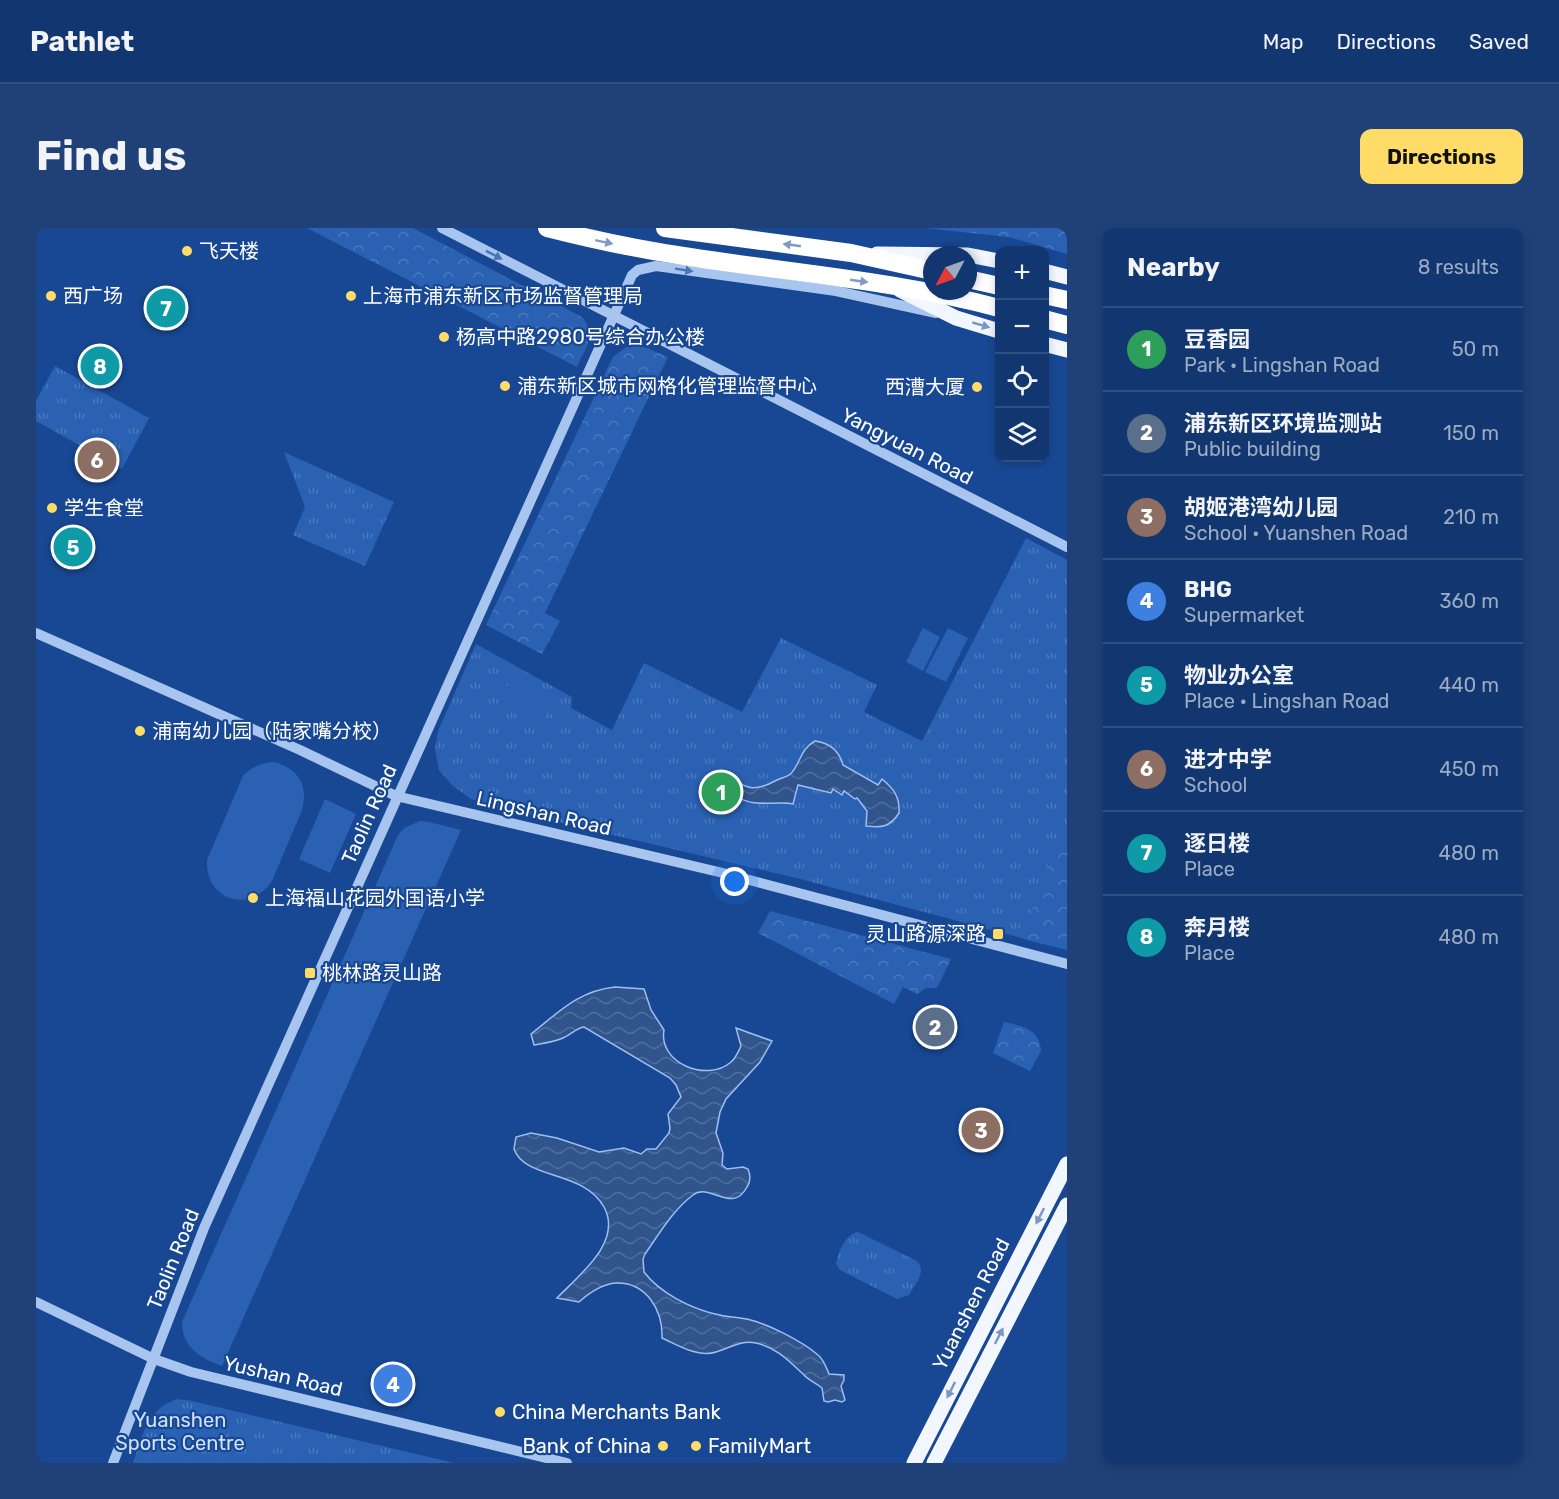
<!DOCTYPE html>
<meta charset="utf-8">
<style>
body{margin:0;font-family:Rubik,"Noto Sans SC",sans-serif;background:#1f4177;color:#f1f3f6}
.controls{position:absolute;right:18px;top:18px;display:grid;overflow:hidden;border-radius:12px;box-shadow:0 3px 9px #0003}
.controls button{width:54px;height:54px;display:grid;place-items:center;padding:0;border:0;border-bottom:2px solid #315082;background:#12366f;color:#f1f3f6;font:30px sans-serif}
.compass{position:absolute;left:887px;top:18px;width:54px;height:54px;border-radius:50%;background:#12366f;box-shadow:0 3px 9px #0003;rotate:229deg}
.you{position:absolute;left:699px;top:654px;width:21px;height:21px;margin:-15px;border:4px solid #fff;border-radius:50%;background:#1a73e8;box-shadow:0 0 0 9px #1a73e833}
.badge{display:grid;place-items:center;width:39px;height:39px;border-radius:50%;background:#ffdb68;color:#fff;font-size:20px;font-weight:700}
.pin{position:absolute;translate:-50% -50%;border:3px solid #fff;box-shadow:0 2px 6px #0006}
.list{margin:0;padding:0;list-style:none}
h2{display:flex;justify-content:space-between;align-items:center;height:78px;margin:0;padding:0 24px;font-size:26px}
h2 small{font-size:20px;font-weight:400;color:#9cabc3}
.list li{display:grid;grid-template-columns:39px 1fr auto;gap:18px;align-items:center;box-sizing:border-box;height:84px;padding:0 24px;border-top:2px solid #315082}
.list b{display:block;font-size:22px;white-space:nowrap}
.list p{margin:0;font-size:20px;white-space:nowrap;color:#9cabc3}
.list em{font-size:20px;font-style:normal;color:#9cabc3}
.icon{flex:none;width:33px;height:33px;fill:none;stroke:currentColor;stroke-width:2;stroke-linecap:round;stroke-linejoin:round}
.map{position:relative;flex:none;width:1031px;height:1235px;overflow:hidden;border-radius:12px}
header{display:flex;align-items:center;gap:36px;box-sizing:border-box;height:84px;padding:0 30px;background:#12366f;border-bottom:2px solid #315082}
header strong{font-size:28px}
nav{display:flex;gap:33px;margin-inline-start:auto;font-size:21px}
.intro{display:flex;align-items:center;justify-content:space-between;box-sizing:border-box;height:144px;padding:0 36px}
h1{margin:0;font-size:42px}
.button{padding:15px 27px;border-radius:12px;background:#ffdb68;color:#111;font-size:21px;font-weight:700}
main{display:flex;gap:36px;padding:0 36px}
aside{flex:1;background:#12366f;border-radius:12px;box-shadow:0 3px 9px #0003}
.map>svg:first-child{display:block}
.grass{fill:url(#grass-tufts)}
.forest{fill:url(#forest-crowns)}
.garden{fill:#2a61b2}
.water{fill:url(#water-waves);stroke:#9bbff3;stroke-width:1.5}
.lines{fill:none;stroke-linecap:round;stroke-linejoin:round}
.minor{stroke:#a8c5f0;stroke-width:10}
.major{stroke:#f2f6ff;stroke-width:15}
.highway{stroke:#fff;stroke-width:18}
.oneway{fill:#809ac4}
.oneway2{fill:#4a74b4}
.oneway3{fill:#7a96c4}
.poi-dot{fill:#ffdb68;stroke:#184894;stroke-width:2}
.labels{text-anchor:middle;stroke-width:4.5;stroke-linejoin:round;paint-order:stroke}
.poi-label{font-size:20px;fill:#fff;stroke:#184894;text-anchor:start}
.street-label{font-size:20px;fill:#fff;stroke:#184894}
.park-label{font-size:20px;fill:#cfe1fb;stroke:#184894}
</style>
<header>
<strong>Pathlet</strong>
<nav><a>Map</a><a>Directions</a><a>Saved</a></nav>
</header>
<div class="intro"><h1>Find us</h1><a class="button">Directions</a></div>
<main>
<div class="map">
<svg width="1031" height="1235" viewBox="0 0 1031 1235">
<defs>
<pattern id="grass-tufts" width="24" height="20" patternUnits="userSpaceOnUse" patternTransform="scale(1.5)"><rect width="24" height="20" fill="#2a61b2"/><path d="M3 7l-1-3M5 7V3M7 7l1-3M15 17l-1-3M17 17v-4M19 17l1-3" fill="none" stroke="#4a79be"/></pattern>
<pattern id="forest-crowns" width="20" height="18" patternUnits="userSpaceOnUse" patternTransform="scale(1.5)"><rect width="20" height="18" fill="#2a61b2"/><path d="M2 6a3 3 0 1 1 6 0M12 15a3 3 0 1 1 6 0" fill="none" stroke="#4a79be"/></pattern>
<pattern id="water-waves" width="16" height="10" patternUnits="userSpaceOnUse" patternTransform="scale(1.5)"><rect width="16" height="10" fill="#31548c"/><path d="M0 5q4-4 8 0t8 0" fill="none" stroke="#506e9d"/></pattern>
</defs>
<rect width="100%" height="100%" fill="#184894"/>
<!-- grass -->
<path class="grass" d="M19 138 113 190 86 241 0 193V173Z
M248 224 358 274 329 338 257 307 269 279Z
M990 310 1031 332V722L764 651 458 579 435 571 416 557 403 542 399 521 402 503 440 416 536 469 535 480 576 502 608 435 706 484 745 410 841 457 828 484 886 513Z
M822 1004 881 1033C891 1045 879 1056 873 1067L861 1071 804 1042 800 1036C802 1025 809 1006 822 1004Z
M141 1171 156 1173 418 1235H97C107 1207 110 1182 141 1171Z"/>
<!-- forest -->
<path class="forest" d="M271 0H377L546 89C562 107 549 120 541 139Z
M888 0H1031V26L973 9Z
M604 117 632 129 509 385 524 393 506 426 450 397 577 129 592 118Z
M1031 615V722L987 711 1016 623Z
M734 683 915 731 901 760H890L881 766 867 759 858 776 722 705Z
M968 794C986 798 1004 801 1005 823L994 843 957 825Z"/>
<!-- garden -->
<path class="garden" d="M887 400 904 409 887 443 870 434Z
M912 400 932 410 910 454 889 444Z
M477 448 519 471 506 495 464 472Z
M238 534C262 540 273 558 266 582L236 653C213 687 169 672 171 632L207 548C217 538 225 535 238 534Z
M289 571 320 586 294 645 263 631Z
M384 593 393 594 425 602 186 1138C165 1130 146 1120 146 1094L362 607 368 600Z"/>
<!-- water -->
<path class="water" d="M779 513C794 515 803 522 807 537L842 557 846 551C858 561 864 569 863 585 854 599 846 600 830 598L831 583 821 570 819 571 808 563 806 567 797 561 795 565 762 557 757 576C745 574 734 576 722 575 709 575 697 567 686 561L690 546C711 561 717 565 741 552 747 549 754 549 757 543 766 531 764 522 779 513Z
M579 759 608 761 615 782 628 802C622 835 671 855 695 834 700 830 702 824 705 818L700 800 736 813 724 834 690 871 684 884 680 905 687 925 686 937 691 941 707 939 712 941C715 948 715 953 711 959 696 987 674 954 657 967 637 982 623 1006 609 1026L607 1031 608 1044C624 1065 654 1080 679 1086 690 1089 701 1089 711 1091 732 1096 766 1113 782 1127 788 1132 790 1139 793 1146L808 1147V1152L805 1158 809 1172 806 1174 799 1172 792 1174 788 1173 786 1160C780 1155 772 1152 767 1146 752 1132 741 1120 720 1115 704 1112 694 1120 680 1124 662 1130 642 1117 626 1110 627 1083 611 1054 580 1055 567 1056 553 1065 543 1074L521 1070C543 1047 587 1014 568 979 548 942 489 952 478 921L480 909 495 905 521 910 563 924 588 920 605 926 611 921H620L633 905 634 900 632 886 645 869 640 857 634 850 548 799C540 800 535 807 527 810 518 814 508 815 498 817L495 806C523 784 542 763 579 759Z"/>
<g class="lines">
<!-- minor -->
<path class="minor" d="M406 0 1031 319
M0 405 264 522 360 568 687 645 1031 736
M0 1074 118 1131 155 1144 531 1235
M77 1235 168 1000 596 47 602 42 620 38 800 63 900 85"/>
<!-- major -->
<path class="major" d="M841 26 932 27 963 33
M1008 43 1031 49
M864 62 920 90 963 103
M1008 116 1031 122
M878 1235 1031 936
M898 1235 1031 977"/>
<!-- highway -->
<path class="highway" d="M511 0C558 12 606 22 654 29 757 45 862 53 963 80
M629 0 815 25 896 43
M932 51 963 58
M1008 67 1031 72
M1008 91 1031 97"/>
</g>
<!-- one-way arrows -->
<defs><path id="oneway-solid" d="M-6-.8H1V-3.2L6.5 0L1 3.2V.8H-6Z" transform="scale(1.5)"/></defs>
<g class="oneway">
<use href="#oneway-solid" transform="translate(568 14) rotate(12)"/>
<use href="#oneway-solid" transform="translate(756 17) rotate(-172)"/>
<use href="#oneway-solid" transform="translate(823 53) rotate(8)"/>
</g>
<g class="oneway2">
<use href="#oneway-solid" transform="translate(458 27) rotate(27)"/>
<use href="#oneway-solid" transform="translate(648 42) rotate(9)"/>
</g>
<g class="oneway3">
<use href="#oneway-solid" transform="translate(945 97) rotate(16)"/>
<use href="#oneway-solid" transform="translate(1004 988) rotate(117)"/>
<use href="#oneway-solid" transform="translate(963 1108) rotate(-63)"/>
<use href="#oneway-solid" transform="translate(915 1162) rotate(117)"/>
</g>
<!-- markers -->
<g class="poi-dot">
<circle cx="151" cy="23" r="6"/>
<circle cx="15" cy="68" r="6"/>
<circle cx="315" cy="68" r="6"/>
<circle cx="408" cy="109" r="6"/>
<circle cx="469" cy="158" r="6"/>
<circle cx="941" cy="159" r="6"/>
<circle cx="16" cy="280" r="6"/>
<circle cx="104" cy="503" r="6"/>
<circle cx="217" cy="670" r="6"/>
<rect x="956" y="700" width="12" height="12" rx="3"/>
<rect x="268" y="739" width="12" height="12" rx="3"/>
<circle cx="464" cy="1184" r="6"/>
<circle cx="627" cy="1218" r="6"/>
<circle cx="660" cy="1218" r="6"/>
</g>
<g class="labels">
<!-- poi labels -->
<g class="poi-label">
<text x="163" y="30">飞天楼</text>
<text x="27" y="75">西广场</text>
<text x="327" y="75">上海市浦东新区市场监督管理局</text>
<text x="420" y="116">杨高中路2980号综合办公楼</text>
<text x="481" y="165">浦东新区城市网格化管理监督中心</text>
<text x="929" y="166" text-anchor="end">西漕大厦</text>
<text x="28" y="287">学生食堂</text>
<text x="116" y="510">浦南幼儿园（陆家嘴分校）</text>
<text x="229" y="677">上海福山花园外国语小学</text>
<text x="950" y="713" text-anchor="end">灵山路源深路</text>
<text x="286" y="752">桃林路灵山路</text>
<text x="476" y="1191">China Merchants Bank</text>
<text x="615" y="1225" text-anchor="end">Bank of China</text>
<text x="672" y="1225">FamilyMart</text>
</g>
<!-- street labels -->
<g class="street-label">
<text transform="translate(871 218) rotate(27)" y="7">Yangyuan Road</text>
<text transform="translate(508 585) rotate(13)" y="7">Lingshan Road</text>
<text transform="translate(333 586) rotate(-66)" y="7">Taolin Road</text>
<text transform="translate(137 1031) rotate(-68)" y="7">Taolin Road</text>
<text transform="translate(935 1076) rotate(-63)" y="7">Yuanshen Road</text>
<text transform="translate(247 1148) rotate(13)" y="7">Yushan Road</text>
</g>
<!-- park labels -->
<g class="park-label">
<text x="144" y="1199">Yuanshen<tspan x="144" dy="23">Sports Centre</tspan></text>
</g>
</g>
</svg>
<div class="controls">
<button>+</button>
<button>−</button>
<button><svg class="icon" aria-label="locate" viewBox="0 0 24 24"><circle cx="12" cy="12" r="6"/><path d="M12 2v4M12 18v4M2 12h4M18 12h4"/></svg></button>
<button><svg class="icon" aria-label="layers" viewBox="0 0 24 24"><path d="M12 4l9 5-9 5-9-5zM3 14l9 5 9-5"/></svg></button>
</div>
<svg class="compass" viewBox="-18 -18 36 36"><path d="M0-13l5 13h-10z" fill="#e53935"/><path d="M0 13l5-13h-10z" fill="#9cabc3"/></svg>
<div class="you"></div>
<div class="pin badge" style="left:685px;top:564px;background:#2e9e5b">1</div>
<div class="pin badge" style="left:899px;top:799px;background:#5c6f8a">2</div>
<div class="pin badge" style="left:945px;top:902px;background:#8d6e63">3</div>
<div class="pin badge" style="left:357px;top:1156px;background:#3f7fe0">4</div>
<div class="pin badge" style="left:37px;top:319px;background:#0f9aa8">5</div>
<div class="pin badge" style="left:61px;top:232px;background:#8d6e63">6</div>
<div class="pin badge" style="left:130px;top:80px;background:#0f9aa8">7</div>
<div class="pin badge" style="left:64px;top:138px;background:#0f9aa8">8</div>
</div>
<aside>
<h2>Nearby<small>8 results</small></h2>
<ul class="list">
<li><span class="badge" style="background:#2e9e5b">1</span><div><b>豆香园</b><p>Park · Lingshan Road</p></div><em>50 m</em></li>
<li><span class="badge" style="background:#5c6f8a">2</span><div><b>浦东新区环境监测站</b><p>Public building</p></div><em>150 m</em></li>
<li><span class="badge" style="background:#8d6e63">3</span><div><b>胡姬港湾幼儿园</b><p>School · Yuanshen Road</p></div><em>210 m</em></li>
<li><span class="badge" style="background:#3f7fe0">4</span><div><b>BHG</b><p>Supermarket</p></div><em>360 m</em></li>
<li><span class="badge" style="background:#0f9aa8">5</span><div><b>物业办公室</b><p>Place · Lingshan Road</p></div><em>440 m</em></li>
<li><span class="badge" style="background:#8d6e63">6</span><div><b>进才中学</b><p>School</p></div><em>450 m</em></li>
<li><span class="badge" style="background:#0f9aa8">7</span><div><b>逐日楼</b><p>Place</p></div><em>480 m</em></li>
<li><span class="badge" style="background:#0f9aa8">8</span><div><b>奔月楼</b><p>Place</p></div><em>480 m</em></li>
</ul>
</aside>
</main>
